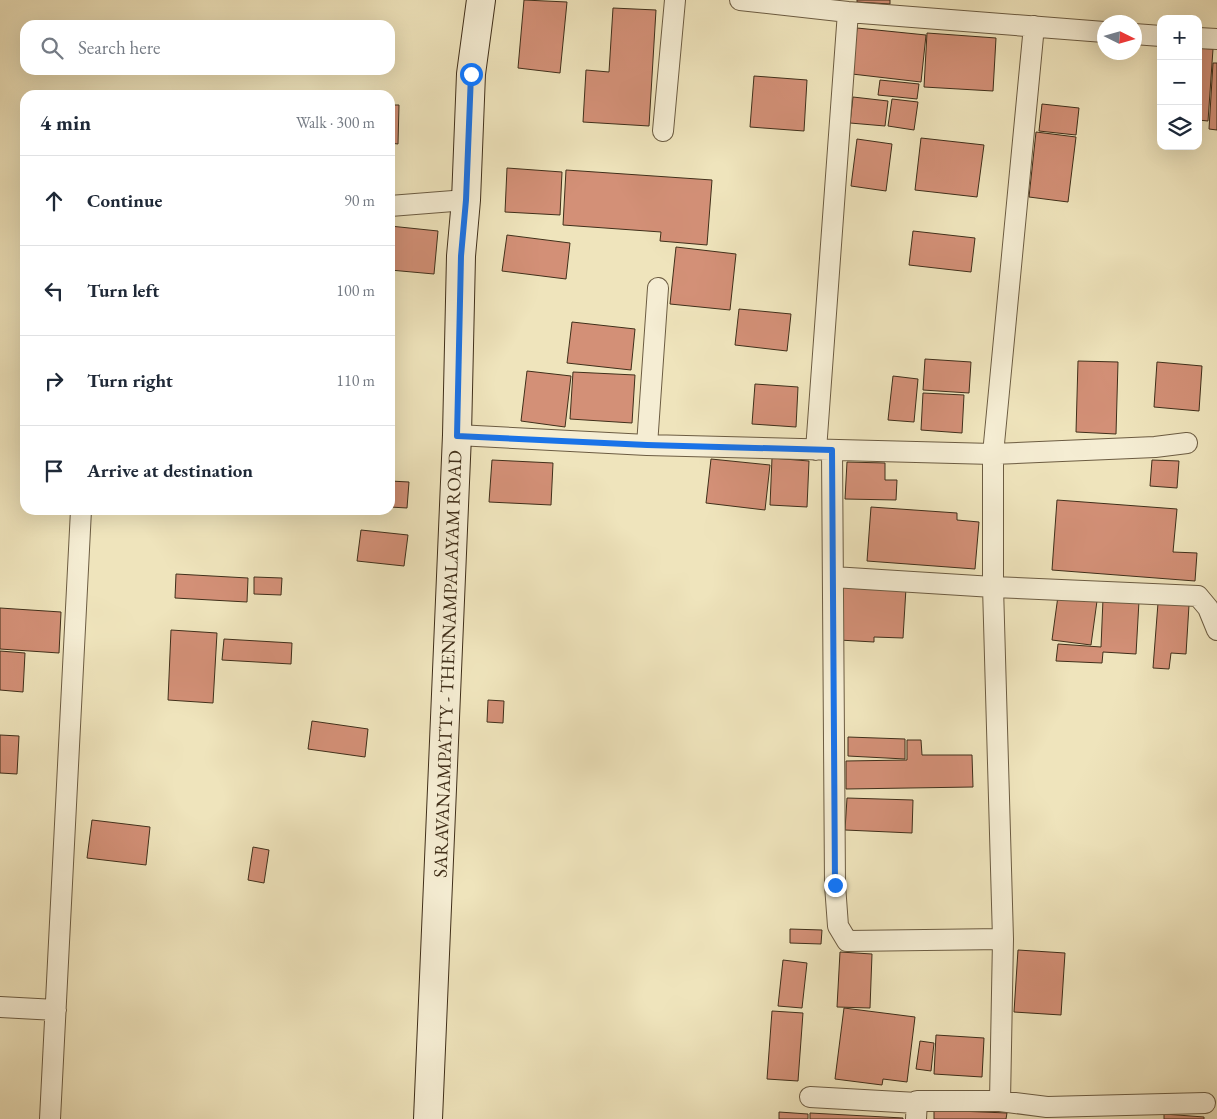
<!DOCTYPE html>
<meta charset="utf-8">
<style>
body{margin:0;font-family:"EB Garamond",serif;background:#f6f6f7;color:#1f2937}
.controls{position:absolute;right:15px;top:15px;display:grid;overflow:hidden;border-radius:10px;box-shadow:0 5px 20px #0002}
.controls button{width:45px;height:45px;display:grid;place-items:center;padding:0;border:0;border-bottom:1px solid #e0e1e3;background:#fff;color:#1f2937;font:25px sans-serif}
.compass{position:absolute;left:1097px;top:15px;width:45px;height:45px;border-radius:50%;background:#fff;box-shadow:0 5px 20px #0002;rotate:95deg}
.stop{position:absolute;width:15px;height:15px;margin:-11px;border:4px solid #1a73e8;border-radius:50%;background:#fff}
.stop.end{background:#1a73e8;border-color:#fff;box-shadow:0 1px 5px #0008}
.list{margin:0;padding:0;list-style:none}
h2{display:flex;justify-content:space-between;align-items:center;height:65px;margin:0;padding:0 20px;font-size:21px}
h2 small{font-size:16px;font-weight:400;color:#747a83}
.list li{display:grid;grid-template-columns:32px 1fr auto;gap:15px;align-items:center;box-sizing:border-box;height:90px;padding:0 20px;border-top:1px solid #e0e1e3}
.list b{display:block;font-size:19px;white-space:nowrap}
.list em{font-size:16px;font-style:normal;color:#747a83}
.icon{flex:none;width:28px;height:28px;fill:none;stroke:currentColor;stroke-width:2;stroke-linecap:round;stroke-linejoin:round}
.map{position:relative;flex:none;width:1217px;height:1119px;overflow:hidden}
.search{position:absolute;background:#fff;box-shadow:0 5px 20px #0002;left:20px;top:20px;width:375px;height:55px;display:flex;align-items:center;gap:12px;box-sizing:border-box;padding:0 18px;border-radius:15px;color:#747a83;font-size:19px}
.panel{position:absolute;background:#fff;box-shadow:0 5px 20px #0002;left:20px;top:90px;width:375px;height:425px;border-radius:15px}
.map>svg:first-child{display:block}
.building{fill:#d39077;stroke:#402f1a}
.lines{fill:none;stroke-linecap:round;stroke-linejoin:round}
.street-casing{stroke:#6c5c42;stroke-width:22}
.secondary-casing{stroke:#402f1a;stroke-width:30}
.street{stroke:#f5edd3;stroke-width:20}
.secondary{stroke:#f5edd3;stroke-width:28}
.route{stroke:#1a73e8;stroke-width:6}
.labels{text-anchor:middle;stroke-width:5;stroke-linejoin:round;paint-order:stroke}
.street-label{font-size:19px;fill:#402f1a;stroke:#f5edd3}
</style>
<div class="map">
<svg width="1217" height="1119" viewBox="0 0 1217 1119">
<rect width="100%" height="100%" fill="#efe4bc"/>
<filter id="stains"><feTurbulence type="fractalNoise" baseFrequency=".004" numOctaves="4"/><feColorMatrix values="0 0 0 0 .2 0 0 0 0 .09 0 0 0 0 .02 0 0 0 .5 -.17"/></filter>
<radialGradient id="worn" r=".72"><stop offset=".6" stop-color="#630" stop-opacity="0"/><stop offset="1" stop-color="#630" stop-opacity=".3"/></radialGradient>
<!-- building -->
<path class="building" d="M524 0 567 2 560 73 518 68Z
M857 0H890V4L857 2Z
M613 8 656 10 649 126 583 122 586 70 609 72Z
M857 28 926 35 921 82 852 74Z
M927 33 996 38 993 91 924 87Z
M1198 48 1213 49 1208 121 1198 120Z
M1213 63H1217V130L1209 129Z
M754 76 807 80 804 131 750 127Z
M880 80 919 84 917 99 878 95Z
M853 97 888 101 885 126 850 123Z
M892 99 918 102 914 130 888 126Z
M1042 104 1079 108 1076 135 1039 131Z
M390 105H399L398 144 390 143Z
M1036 132 1076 137 1068 202 1029 197Z
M921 138 984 145 977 197 915 190Z
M857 139 892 144 886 191 851 186Z
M507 168 562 172 560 215 505 212Z
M566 170 712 180 707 245 660 241 661 232 563 225Z
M390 226 438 231 434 274 390 270Z
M913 231 975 238 971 272 909 265Z
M507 235 570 243 566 279 502 271Z
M676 247 736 254 730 310 670 304Z
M739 309 791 314 787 351 735 345Z
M572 322 635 329 631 370 567 363Z
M925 359 971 362 969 393 923 390Z
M1078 361 1118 362 1116 434 1076 432Z
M1157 362 1202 366 1199 411 1154 407Z
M527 371 571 376 565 427 521 421Z
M573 372 635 375 632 423 570 419Z
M893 376 918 379 914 422 888 420Z
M755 384 798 387 796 427 752 424Z
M923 393 964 395 962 433 921 430Z
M772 458 809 461 807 507 770 505Z
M711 459 770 465 765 510 706 503Z
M492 460 553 463 551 505 489 502Z
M1152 460 1179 461 1177 488 1150 486Z
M847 462 885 463V480H897L896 500 845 499Z
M390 481 409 482 407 508 390 507Z
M1057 500 1177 509 1173 552 1197 553 1195 581 1052 570Z
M871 507 957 513V520L979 522 975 569 867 561Z
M361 530 408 535 404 566 357 561Z
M176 574 248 578 247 602 175 598Z
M254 577 282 578 281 595 254 594Z
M842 584 906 588 903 638 874 637V642L839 640Z
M1058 596 1097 601 1091 645 1052 640Z
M1103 599 1139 601 1136 654 1103 652 1102 663 1056 661 1058 644 1101 647Z
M1158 603 1189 605 1186 654 1171 653 1169 669 1153 668Z
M0 608 61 612 59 653 0 649Z
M171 630 217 633 213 703 168 700Z
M224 639 292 643 291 664 222 660Z
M0 651 25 653 23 692 0 690Z
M488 700 504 701 503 723 487 722Z
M312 721 368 729 365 757 308 749Z
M0 735 19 736 17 774 0 773Z
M848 737 905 739V759L848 756Z
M907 740H921L922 755H972L973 787 846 789V761L907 760Z
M847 798 913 800 912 833 845 830Z
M92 820 150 827 146 865 87 858Z
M253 847 269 850 264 883 248 880Z
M790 929 822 930 821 944 790 943Z
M1018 950 1065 953 1061 1015 1014 1012Z
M840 952 872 954 870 1008 837 1007Z
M783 960 807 963 802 1008 778 1006Z
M844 1008 915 1017 907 1082 883 1079 882 1085 835 1079Z
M772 1011 803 1013 798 1081 767 1079Z
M936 1035 984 1038 982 1077 934 1074Z
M920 1041 934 1043 931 1071 916 1069Z
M934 1110 1007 1113 1006 1119H934Z
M779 1112 808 1114V1119H779Z
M810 1113 903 1118V1119H810Z
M1164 1114 1204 1117V1119H1164Z"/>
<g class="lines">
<defs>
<path id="street" d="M740 0 848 12 1104 32
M1034 26 993 454 1155 447 1187 443
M1134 34 1161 36
M1198 38 1217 39
M663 131 675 0
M390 206 466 200
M457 435 647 445 993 454V587L1003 939 847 941 838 926 835 885 832 451
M647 445 658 288
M816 450 848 12
M833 577 993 587 1198 596 1208 608 1217 630
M0 1007 56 1010
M810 1097 917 1103
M1000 1101 1047 1107 1205 1103
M50 1119 81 510
M916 1119 917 1101H1000L1003 939"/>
<path id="secondary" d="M428 1119 457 435 461 256 466 200 471 74 481 0"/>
</defs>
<!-- street casing -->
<use href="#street" class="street-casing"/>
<!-- secondary casing -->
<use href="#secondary" class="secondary-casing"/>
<!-- street -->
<use href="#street" class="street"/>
<!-- secondary -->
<use href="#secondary" class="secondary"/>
</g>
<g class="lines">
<!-- route -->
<path class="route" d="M471 74 466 200 461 256 457 436 647 445 832 450 835 885"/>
</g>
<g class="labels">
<!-- street labels -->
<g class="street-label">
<text transform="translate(447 664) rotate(-88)" y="7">SARAVANAMPATTY - THENNAMPALAYAM ROAD</text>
</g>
</g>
<rect width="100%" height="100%" filter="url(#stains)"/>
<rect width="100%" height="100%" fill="url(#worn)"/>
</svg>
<div class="controls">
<button>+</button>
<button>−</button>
<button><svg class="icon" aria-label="layers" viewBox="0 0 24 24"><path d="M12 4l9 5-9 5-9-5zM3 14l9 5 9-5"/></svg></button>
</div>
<svg class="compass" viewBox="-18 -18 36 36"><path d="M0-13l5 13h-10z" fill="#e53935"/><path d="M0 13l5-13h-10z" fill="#747a83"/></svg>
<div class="stop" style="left:471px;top:74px"></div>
<div class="stop end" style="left:835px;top:885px"></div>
<div class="search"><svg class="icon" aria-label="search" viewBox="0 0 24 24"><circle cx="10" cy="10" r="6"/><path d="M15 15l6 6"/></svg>Search here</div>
<section class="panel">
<h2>4 min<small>Walk · 300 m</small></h2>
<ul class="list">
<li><svg class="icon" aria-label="ahead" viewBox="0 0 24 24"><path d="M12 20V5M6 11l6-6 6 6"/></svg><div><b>Continue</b></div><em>90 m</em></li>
<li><svg class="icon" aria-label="left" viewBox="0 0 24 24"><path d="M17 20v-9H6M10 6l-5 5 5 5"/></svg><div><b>Turn left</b></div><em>100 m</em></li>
<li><svg class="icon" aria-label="right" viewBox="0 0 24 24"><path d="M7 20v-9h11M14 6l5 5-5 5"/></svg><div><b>Turn right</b></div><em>110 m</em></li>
<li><svg class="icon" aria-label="arrive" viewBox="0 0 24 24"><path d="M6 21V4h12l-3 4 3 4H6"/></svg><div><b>Arrive at destination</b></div></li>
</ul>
</section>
</div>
